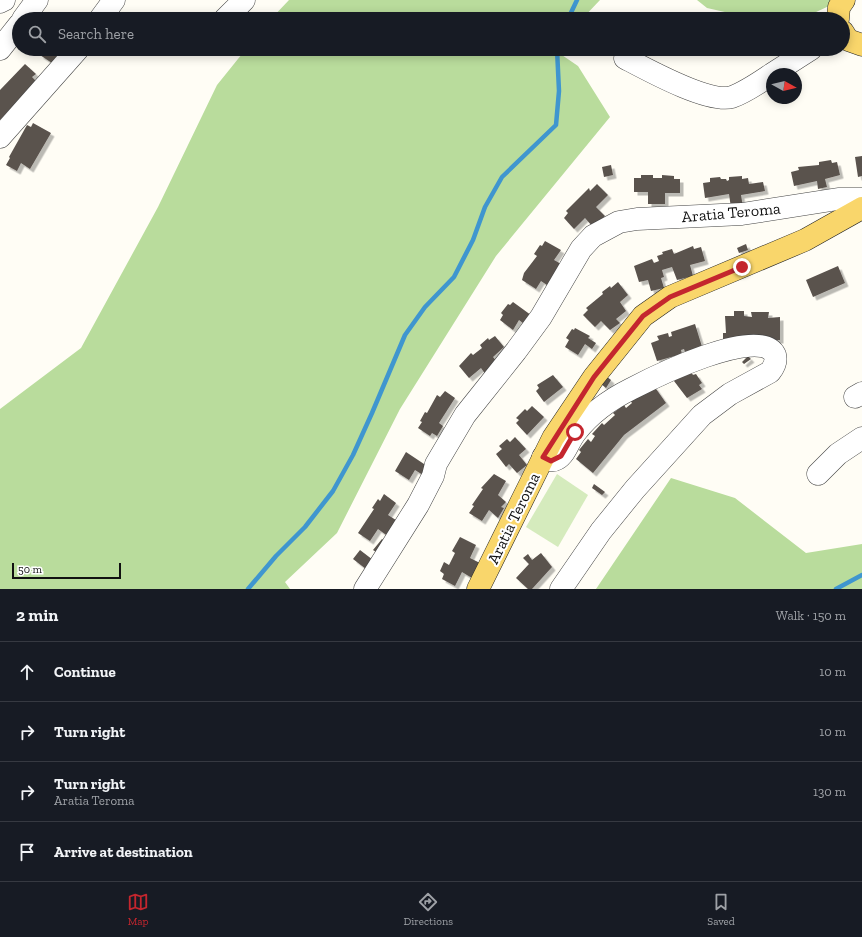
<!DOCTYPE html>
<meta charset="utf-8">
<style>
body{margin:0;font-family:"Zilla Slab",serif;background:#20242c;color:#f1f3f6}
.compass{position:absolute;left:766px;top:68px;width:36px;height:36px;border-radius:50%;background:#171b24;box-shadow:0 2px 10px #0003;rotate:98deg}
.scale{position:absolute;left:12px;bottom:10px;width:109px;box-sizing:border-box;padding-left:4px;border:2px solid #111;border-top:0;font-size:11px;line-height:14px;white-space:nowrap;color:#111;-webkit-text-stroke:3px #fff;paint-order:stroke}
.stop{position:absolute;width:12px;height:12px;margin:-9px;border:3px solid #c4262e;border-radius:50%;background:#fff}
.stop.end{background:#c4262e;border-color:#fff;box-shadow:0 1px 4px #0008}
.list{margin:0;padding:0;list-style:none}
h2{display:flex;justify-content:space-between;align-items:center;height:52px;margin:0;padding:0 16px;font-size:17px}
h2 small{font-size:13px;font-weight:400;color:#9ea1a6}
.list li{display:grid;grid-template-columns:26px 1fr auto;gap:12px;align-items:center;box-sizing:border-box;height:60px;padding:0 16px;border-top:1px solid #363941}
.list b{display:block;font-size:15px;white-space:nowrap}
.list p{margin:0;font-size:13px;white-space:nowrap;color:#9ea1a6}
.list em{font-size:13px;font-style:normal;color:#9ea1a6}
.icon{flex:none;width:22px;height:22px;fill:none;stroke:currentColor;stroke-width:2;stroke-linecap:round;stroke-linejoin:round}
.map{position:relative;flex:none;width:862px;height:589px;overflow:hidden}
.search{position:absolute;background:#171b24;box-shadow:0 2px 10px #0003;left:12px;right:12px;top:12px;height:44px;display:flex;align-items:center;gap:10px;box-sizing:border-box;padding:0 14px;border-radius:22px;color:#9ea1a6;font-size:15px}
.sheet{height:292px;background:#171b24}
nav{display:flex;justify-content:space-around;align-items:center;box-sizing:border-box;height:56px;border-top:1px solid #363941;background:#171b24;font-size:11px;color:#9ea1a6}
nav a{display:grid;justify-items:center;gap:2px}
nav .on{color:#c4262e}
.map>svg:first-child{display:block}
.green{fill:#d5ebbd}
.forest{fill:#b9dc9c}
.lines{fill:none;stroke-linecap:round;stroke-linejoin:round}
.stream{stroke:#3f96cf;stroke-width:4.5}
.building{fill:#5a524d;filter:url(#shadow)}
.minor-casing{stroke:#444;stroke-width:23}
.major-casing{stroke:#222;stroke-width:23}
.minor{stroke:#fff;stroke-width:22}
.major{stroke:#f9d66b;stroke-width:22}
.route{stroke:#c4262e;stroke-width:5}
.labels{text-anchor:middle;stroke-width:4;stroke-linejoin:round;paint-order:stroke}
.street-label{font-size:16px;fill:#111;stroke:#fff}
</style>
<div class="map">
<svg width="862" height="589" viewBox="0 0 862 589">
<defs>
<filter id="shadow"><feDropShadow dx="3.5" dy="3.5" stdDeviation="0" flood-color="#0004"/></filter>
</defs>
<rect width="100%" height="100%" fill="#fffdf5"/>
<!-- green -->
<path class="green" d="M557 474 588 495 558 547 526 527Z"/>
<!-- forest -->
<path class="forest" d="M289 0H600L582 19H271Z
M697 0H842L801 19H756L707 8Z
M246 49H557L556 51 578 66 610 117 496 256 400 409 337 533 285 582 290 589H0V409L81 348 158 207 217 85Z
M671 478 735 498 806 553 862 544V589H596Z"/>
<g class="lines">
<!-- stream -->
<path class="stream" d="M568 19 577 0
M248 589 276 556 305 527 333 491 353 455 372 413 405 335 425 307 454 277 473 240 485 207 502 177 556 125 559 91 557 49
M836 589 862 575"/>
</g>
<!-- building -->
<path class="building" d="M44 49H67L55 65 40 55Z
M25 64 36 74 32 77 39 84 29 89 0 120V90Z
M33 123 51 133 30 169 21 163 17 171 6 165 10 158 9 157 27 125 31 127Z
M862 156V176L858 177 855 157Z
M831 160 832 163 837 162 840 175 825 179 827 187 818 189 817 181 794 186 791 172 799 170 798 167 819 165V162Z
M611 165 613 175 604 177 602 167Z
M641 175H653V178H662V175L674 176V179H680V193H665V204H648V192H634V178H641Z
M742 176V179L748 178 749 184 763 182 765 191 741 195 743 207 731 208 729 194 705 198 703 183 710 182V178L720 177 721 179H726L727 181 729 180V177Z
M597 184 608 195 596 207 605 216 593 227 585 218 574 229 564 218 568 213 566 211 589 188 590 191Z
M545 241 561 250 554 260 563 265 550 287 541 281 536 289 522 280 524 273 537 256 534 254 540 245 542 246Z
M746 244 748 250 739 253 737 248Z
M693 246 694 249 701 247 705 261 690 265 693 276 677 280 672 267 662 270 664 277 661 278 664 288 651 291 648 280 639 282 634 266 652 259 654 263 659 261 657 256 663 254 662 252 672 249 674 254Z
M838 266 845 283 813 297 806 280Z
M618 282 628 295 620 302 626 311 616 319 620 323 610 330 601 321 595 327 583 315 588 310 586 308 603 294 602 292 610 286 611 288Z
M513 302 535 318 528 327 519 320 513 330 500 320 503 315 501 313 508 304 510 305Z
M734 311H744V316L752 317 751 312H769L768 318 780 317V340H723V333H726L725 316H734Z
M695 324 703 350 686 355 684 349 681 350 682 354 657 361 651 343 659 340 657 336 668 333 669 337 672 336 671 332Z
M575 328 590 336 588 338 596 343 592 349 585 344 578 355 565 347 569 340 566 338 572 329 574 330Z
M495 336 504 347 493 357 501 367 488 378 481 368 469 378 459 366 471 353 473 355 482 348 480 345 488 338 489 340Z
M748 356 751 359 744 364 742 362Z
M689 370 693 375 696 374 702 383 699 385 702 389 687 398 674 381Z
M553 375 563 387 544 402 536 391 539 388 537 385Z
M606 376 611 380 606 388 601 384Z
M654 386 666 403 624 435 593 473 576 459 581 452 579 450 588 439 591 442 595 436 592 434 602 423 604 425 615 415 613 413 624 405 626 408 632 403 630 400Z
M445 391 455 398 439 423 443 426 437 436 432 433 430 436 418 428 422 422 420 421 425 412 427 413 437 395 440 397Z
M532 406 544 417 527 435 516 423 519 420 516 418 525 409 527 411Z
M515 437 526 449 519 455 527 465 517 473 509 464 506 467 496 454 502 449 499 446 507 439 510 442Z
M406 452 430 468 419 491 414 488 423 475 415 470 409 480 395 471Z
M494 474 506 481 498 495 506 502 501 507 504 508 498 518 489 510 482 521 469 513 474 506 472 505 483 489 481 488Z
M594 484 605 492 602 495 592 488Z
M384 494 396 503 388 515 399 522 389 537 378 529 370 541 358 533 374 509 372 508 378 499 380 501Z
M460 537 476 545 470 558 480 563 472 578 462 572 455 586 442 579 444 574 440 571 444 562 449 565 455 553 452 551Z
M382 539 387 543 379 554 373 550Z
M360 550 373 560 366 569 353 559Z
M541 553 552 567 532 589H528L516 578 529 564 523 558 528 554 532 560Z"/>
<g class="lines">
<defs>
<path id="minor" d="M0 2 4 0
M23 19 37 0
M100 19 114 0
M225 19 244 0
M0 49 19 25
M625 58C646 69 709 104 732 97 746 92 760 82 772 74
M772 74 811 49
M0 137 78 49
M855 397 862 393
M543 457C548 459 552 462 557 459 566 454 569 440 576 432 590 414 611 399 631 389 652 378 760 324 775 355 777 362 774 367 770 372L730 394 702 415 635 489 601 531 561 589
M818 474 838 454 862 438
M365 589 418 505 433 476 436 464 465 415 516 351 541 317 581 249 593 236 619 222 637 219 742 214 838 199H862"/>
<path id="major" d="M838 19 839 7 844 0
M843 32 848 40 862 45
M478 589 553 438 594 377 643 316 670 297 805 240 862 208"/>
</defs>
<!-- minor casing -->
<use href="#minor" class="minor-casing"/>
<!-- major casing -->
<use href="#major" class="major-casing"/>
<!-- minor -->
<use href="#minor" class="minor"/>
<!-- major -->
<use href="#major" class="major"/>
</g>
<g class="lines">
<!-- route -->
<path class="route" d="M575 432 561 456 551 461 543 457 594 377 643 316 670 297 742 267"/>
</g>
<g class="labels">
<!-- street labels -->
<g class="street-label">
<text transform="translate(731 212) rotate(-5)" y="6">Aratia Teroma</text>
<text transform="translate(513 518) rotate(-64)" y="6">Aratia Teroma</text>
</g>
</g>
</svg>
<svg class="compass" viewBox="-18 -18 36 36"><path d="M0-13l5 13h-10z" fill="#e53935"/><path d="M0 13l5-13h-10z" fill="#9ea1a6"/></svg>
<div class="scale">50 m</div>
<div class="stop" style="left:575px;top:432px"></div>
<div class="stop end" style="left:742px;top:267px"></div>
<div class="search"><svg class="icon" aria-label="search" viewBox="0 0 24 24"><circle cx="10" cy="10" r="6"/><path d="M15 15l6 6"/></svg>Search here</div>
</div>
<section class="sheet">
<h2>2 min<small>Walk · 150 m</small></h2>
<ul class="list">
<li><svg class="icon" aria-label="ahead" viewBox="0 0 24 24"><path d="M12 20V5M6 11l6-6 6 6"/></svg><div><b>Continue</b></div><em>10 m</em></li>
<li><svg class="icon" aria-label="right" viewBox="0 0 24 24"><path d="M7 20v-9h11M14 6l5 5-5 5"/></svg><div><b>Turn right</b></div><em>10 m</em></li>
<li><svg class="icon" aria-label="right" viewBox="0 0 24 24"><path d="M7 20v-9h11M14 6l5 5-5 5"/></svg><div><b>Turn right</b><p>Aratia Teroma</p></div><em>130 m</em></li>
<li><svg class="icon" aria-label="arrive" viewBox="0 0 24 24"><path d="M6 21V4h12l-3 4 3 4H6"/></svg><div><b>Arrive at destination</b></div></li>
</ul>
</section>
<nav>
<a class="on"><svg class="icon" aria-label="map" viewBox="0 0 24 24"><path d="M3 6l6-2 6 2 6-2v14l-6 2-6-2-6 2zM9 4v14M15 6v14"/></svg>Map</a>
<a><svg class="icon" aria-label="directions" viewBox="0 0 24 24"><path d="M12 3l9 9-9 9-9-9zM9 14v-3h6M13 9l2 2-2 2"/></svg>Directions</a>
<a><svg class="icon" aria-label="saved" viewBox="0 0 24 24"><path d="M7 4h10v16l-5-4-5 4z"/></svg>Saved</a>
</nav>
